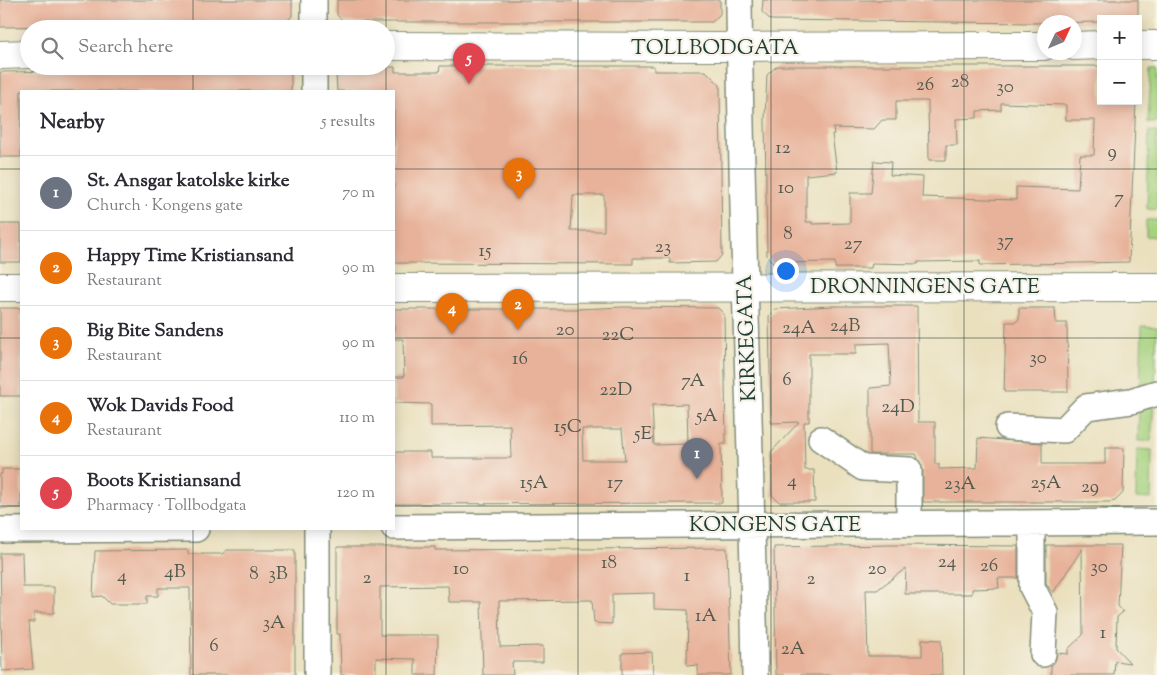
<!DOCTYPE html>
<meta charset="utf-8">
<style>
body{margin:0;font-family:"Sorts Mill Goudy",serif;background:#f2f2f3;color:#2b2b33}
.controls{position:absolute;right:15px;top:15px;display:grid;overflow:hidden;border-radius:0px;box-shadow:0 2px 12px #0003}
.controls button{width:45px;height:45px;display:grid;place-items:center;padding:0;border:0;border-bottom:1px solid #e1e1e2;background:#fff;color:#2b2b33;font:25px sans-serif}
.compass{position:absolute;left:1037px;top:15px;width:45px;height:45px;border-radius:50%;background:#fff;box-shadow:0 2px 12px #0003;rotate:46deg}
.you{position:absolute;left:785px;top:270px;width:18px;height:18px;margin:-12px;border:4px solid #fff;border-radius:50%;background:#1a73e8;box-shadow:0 0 0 8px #1a73e833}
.badge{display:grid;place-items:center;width:32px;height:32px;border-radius:50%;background:#111827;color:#fff;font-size:16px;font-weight:700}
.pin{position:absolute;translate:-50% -41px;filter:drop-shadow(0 1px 2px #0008)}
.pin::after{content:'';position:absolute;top:26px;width:18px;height:15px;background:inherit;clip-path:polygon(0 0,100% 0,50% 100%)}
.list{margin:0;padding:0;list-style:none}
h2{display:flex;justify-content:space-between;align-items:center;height:65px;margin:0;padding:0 20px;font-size:21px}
h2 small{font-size:16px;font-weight:400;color:#7c7c81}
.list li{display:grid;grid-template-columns:32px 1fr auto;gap:15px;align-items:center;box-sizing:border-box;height:75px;padding:0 20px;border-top:1px solid #e1e1e2}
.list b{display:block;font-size:19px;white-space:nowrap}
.list p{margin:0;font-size:16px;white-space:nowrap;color:#7c7c81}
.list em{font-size:16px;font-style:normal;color:#7c7c81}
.icon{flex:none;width:28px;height:28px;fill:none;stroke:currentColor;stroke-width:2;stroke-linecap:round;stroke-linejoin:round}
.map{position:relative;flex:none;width:1157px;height:675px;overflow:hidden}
.search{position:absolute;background:#fff;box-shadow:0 2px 12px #0003;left:20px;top:20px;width:375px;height:55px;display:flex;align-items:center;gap:12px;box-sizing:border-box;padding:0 18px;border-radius:28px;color:#7c7c81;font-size:19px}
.panel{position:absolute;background:#fff;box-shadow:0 2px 12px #0003;left:20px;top:90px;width:375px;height:440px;border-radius:0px}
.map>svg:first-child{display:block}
.green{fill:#a6d27e;stroke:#628859}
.building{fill:#e8b29a;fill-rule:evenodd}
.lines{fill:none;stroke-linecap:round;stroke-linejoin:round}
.minor-casing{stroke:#848e79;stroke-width:28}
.major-casing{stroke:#848e79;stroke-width:30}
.minor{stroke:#fff;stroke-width:25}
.major{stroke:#fff;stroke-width:28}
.grid{fill:none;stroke:#1f3d34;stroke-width:1;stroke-opacity:0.55}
.labels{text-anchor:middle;stroke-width:4.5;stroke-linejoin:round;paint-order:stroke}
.number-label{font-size:19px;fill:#515a4e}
.street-label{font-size:21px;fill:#1f3d34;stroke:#f7f3e8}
</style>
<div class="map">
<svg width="1157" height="675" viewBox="0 0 1157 675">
<rect width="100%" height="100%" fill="#f7f3e8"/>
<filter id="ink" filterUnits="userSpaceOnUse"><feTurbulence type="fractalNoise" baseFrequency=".02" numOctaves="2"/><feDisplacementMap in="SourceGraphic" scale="10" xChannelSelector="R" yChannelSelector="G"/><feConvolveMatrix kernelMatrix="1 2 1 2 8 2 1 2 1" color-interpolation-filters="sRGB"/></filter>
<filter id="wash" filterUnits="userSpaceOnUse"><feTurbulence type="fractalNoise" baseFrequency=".0096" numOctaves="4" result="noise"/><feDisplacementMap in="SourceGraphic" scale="20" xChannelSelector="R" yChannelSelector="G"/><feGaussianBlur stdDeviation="1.12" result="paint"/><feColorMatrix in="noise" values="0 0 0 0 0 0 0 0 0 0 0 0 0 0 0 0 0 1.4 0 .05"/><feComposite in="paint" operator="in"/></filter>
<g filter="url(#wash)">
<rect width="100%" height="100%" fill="#eae0be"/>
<!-- green -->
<path class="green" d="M1151 68H1157V123H1148Z
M1149 131 1157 132V210L1147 209Z
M1146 220H1157V237L1146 236Z
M1142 326 1157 327 1155 387 1140 392Z
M1154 400 1151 441H1138L1139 406Z
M1137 449 1152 450 1151 499 1136 498Z"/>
<g id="blocks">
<!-- building -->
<path class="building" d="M0 0H292V16L285 23 0 27Z
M337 0H720V14L712 22H344L337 15Z
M763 0H1138V19H1101V22L1033 23 771 20 762 12Z
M88 66 291 68V91H21V157H0V72L78 71 88 70Z
M440 66H654V71H706L720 85 722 255 716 262 670 263V258H633V264L394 263V91H337L336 75 344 67H395V72H439ZM573 195H604V231H571Z
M777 66H1101V101H1136L1129 262 980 265V261L918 262V264L872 263 871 268H835V262L773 263 767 256 765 119 767 75ZM896 101H928L929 160H946V145H957L956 119 977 118V111L1001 110V103L1066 105V120H1095L1094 155H1080L1078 189 1016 187V200L922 197 923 177 890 175 891 162 874 161 871 193H850V223L812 224V222H806V175L837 172 832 134H834L833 128 874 129 882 120H896Z
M0 224H21V262H0Z
M832 306H917L918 422H935V464H939V469L977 468 978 438 1042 443V464H1105V448H1124L1123 493 1115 501 1110 502H923V470L916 454H870V388L891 386 889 343 856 344V354H809V422H804L805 470H814L815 502H779L772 495 771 452 799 422 771 423 769 316 776 309Z
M623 307 718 308 724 314 726 444H721L722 503 394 504 395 452H431V458H511L510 425 431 426V404L394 403V377H404L403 339H394V309H578ZM687 404 688 444 654 445 652 405ZM582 429H622L625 460H583Z
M0 308H21V396H0Z
M1019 308H1055L1056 323H1067L1068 392H1004L1006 322H1016L1019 319Z
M2 469H21V508H0V474H2Z
M893 545 1018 546V578H998L999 588 972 589V594H905L906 568 877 590H866L868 656H922V639L941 640 942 675H776L774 547Z
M1046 545H1121L1118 606 1123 612 1117 617 1116 648 1130 663 1115 661 1114 675H1051V666L1055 661 1057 653 1068 654V649L1083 635 1082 549 1053 593 1046 583Z
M337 547H435V550L727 548 731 675H698V665L687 666 688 610 654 609V593L612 594V624L594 623 592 600 499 601 500 647 543 646V662H512L513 675H483L481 602H449L448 586 380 587V635H438L437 675H415V659L376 658V675H341L340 634H337Z
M188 550V554H222L227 550H295V675H191L190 588H158V596H147V604H110L102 596 93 597 95 551Z
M0 553H22L23 587H54V613H34V622H29L33 669 2 671Z
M652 652 653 675H622V653Z"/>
</g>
</g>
<g filter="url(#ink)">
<use href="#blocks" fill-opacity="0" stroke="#848e79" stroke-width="1"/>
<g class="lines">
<defs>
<path id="minor" d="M314 0V29
M739 0C741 225 752 450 755 675
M314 66V91
M1008 427 1064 430 1086 407 1131 401 1157 393
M821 439 863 468 909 470V523
M1032 523V587L1045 612 1043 654
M394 527 1157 522
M0 530 196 529
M317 675V529"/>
<path id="major" d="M1138 45H1157
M386 46 713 47 1044 46
M1074 46 1101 45
M0 55 29 54
M0 287H21
M394 288 1157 287"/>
</defs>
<!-- minor casing -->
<use href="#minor" class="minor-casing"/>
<!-- major casing -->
<use href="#major" class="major-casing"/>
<!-- minor -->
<use href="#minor" class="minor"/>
<!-- major -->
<use href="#major" class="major"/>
</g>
</g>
<!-- grid -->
<path class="grid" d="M193 0V29M386 0V29M578 0V675M771 0V675M964 0V675M193 66V91M386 66V91M0 169H21M394 169H1157M0 338H21M394 338H1157M0 506H21M394 506H1157M193 529V675M386 529V675"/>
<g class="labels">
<!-- number labels -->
<g class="number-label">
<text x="960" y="87">28</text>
<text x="925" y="90">26</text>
<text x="1005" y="92">30</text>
<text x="783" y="153">12</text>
<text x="1112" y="157">9</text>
<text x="786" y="193">10</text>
<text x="1119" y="203">7</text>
<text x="788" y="239">8</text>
<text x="1005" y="246">37</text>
<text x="853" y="249">27</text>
<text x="663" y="252">23</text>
<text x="485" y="256">15</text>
<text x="845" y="331">24B</text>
<text x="799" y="333">24A</text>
<text x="565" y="335">20</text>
<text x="618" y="340">22C</text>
<text x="1038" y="363">30</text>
<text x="520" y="364">16</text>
<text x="787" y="385">6</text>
<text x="693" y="386">7A</text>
<text x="616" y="395">22D</text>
<text x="898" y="412">24D</text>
<text x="707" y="421">5A</text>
<text x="568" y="432">15C</text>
<text x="643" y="439">5E</text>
<text x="792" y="486">4</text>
<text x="534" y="488">15A</text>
<text x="615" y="488">17</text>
<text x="1046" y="488">25A</text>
<text x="960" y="489">23A</text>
<text x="1090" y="492">29</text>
<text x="947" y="567">24</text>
<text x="609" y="568">18</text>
<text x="989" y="571">26</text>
<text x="1099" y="572">30</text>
<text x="461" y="574">10</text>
<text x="877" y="574">20</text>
<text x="175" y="577">4B</text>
<text x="254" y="579">8</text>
<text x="278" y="579">3B</text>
<text x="122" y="581">4</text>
<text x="687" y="581">1</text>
<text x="367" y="583">2</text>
<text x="811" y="584">2</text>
<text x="706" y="621">1A</text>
<text x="274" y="628">3A</text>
<text x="1103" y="638">1</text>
<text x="214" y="651">6</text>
<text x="793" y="654">2A</text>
</g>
<!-- street labels -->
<g class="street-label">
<text x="715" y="54">TOLLBODGATA</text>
<text x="925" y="293">DRONNINGENS GATE</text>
<text transform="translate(746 338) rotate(-92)" y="7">KIRKEGATA</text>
<text x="775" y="531">KONGENS GATE</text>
</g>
</g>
</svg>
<div class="controls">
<button>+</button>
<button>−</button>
</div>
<svg class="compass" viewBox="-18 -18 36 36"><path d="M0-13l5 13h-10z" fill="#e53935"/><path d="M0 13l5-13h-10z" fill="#7c7c81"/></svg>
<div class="you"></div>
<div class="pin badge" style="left:697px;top:479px;background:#6b7280">1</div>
<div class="pin badge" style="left:518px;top:330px;background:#e8710a">2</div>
<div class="pin badge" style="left:519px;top:199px;background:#e8710a">3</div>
<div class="pin badge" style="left:452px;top:334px;background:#e8710a">4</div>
<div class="pin badge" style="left:469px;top:84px;background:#e0444e">5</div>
<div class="search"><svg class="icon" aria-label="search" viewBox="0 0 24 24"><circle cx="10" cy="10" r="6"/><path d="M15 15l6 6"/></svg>Search here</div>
<section class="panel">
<h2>Nearby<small>5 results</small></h2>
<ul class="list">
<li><span class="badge" style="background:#6b7280">1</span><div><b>St. Ansgar katolske kirke</b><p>Church · Kongens gate</p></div><em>70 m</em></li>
<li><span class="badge" style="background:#e8710a">2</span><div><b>Happy Time Kristiansand</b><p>Restaurant</p></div><em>90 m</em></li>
<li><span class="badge" style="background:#e8710a">3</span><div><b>Big Bite Sandens</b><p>Restaurant</p></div><em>90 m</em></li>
<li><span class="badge" style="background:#e8710a">4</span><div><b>Wok Davids Food</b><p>Restaurant</p></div><em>110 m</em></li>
<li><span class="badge" style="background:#e0444e">5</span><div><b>Boots Kristiansand</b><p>Pharmacy · Tollbodgata</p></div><em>120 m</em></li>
</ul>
</section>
</div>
